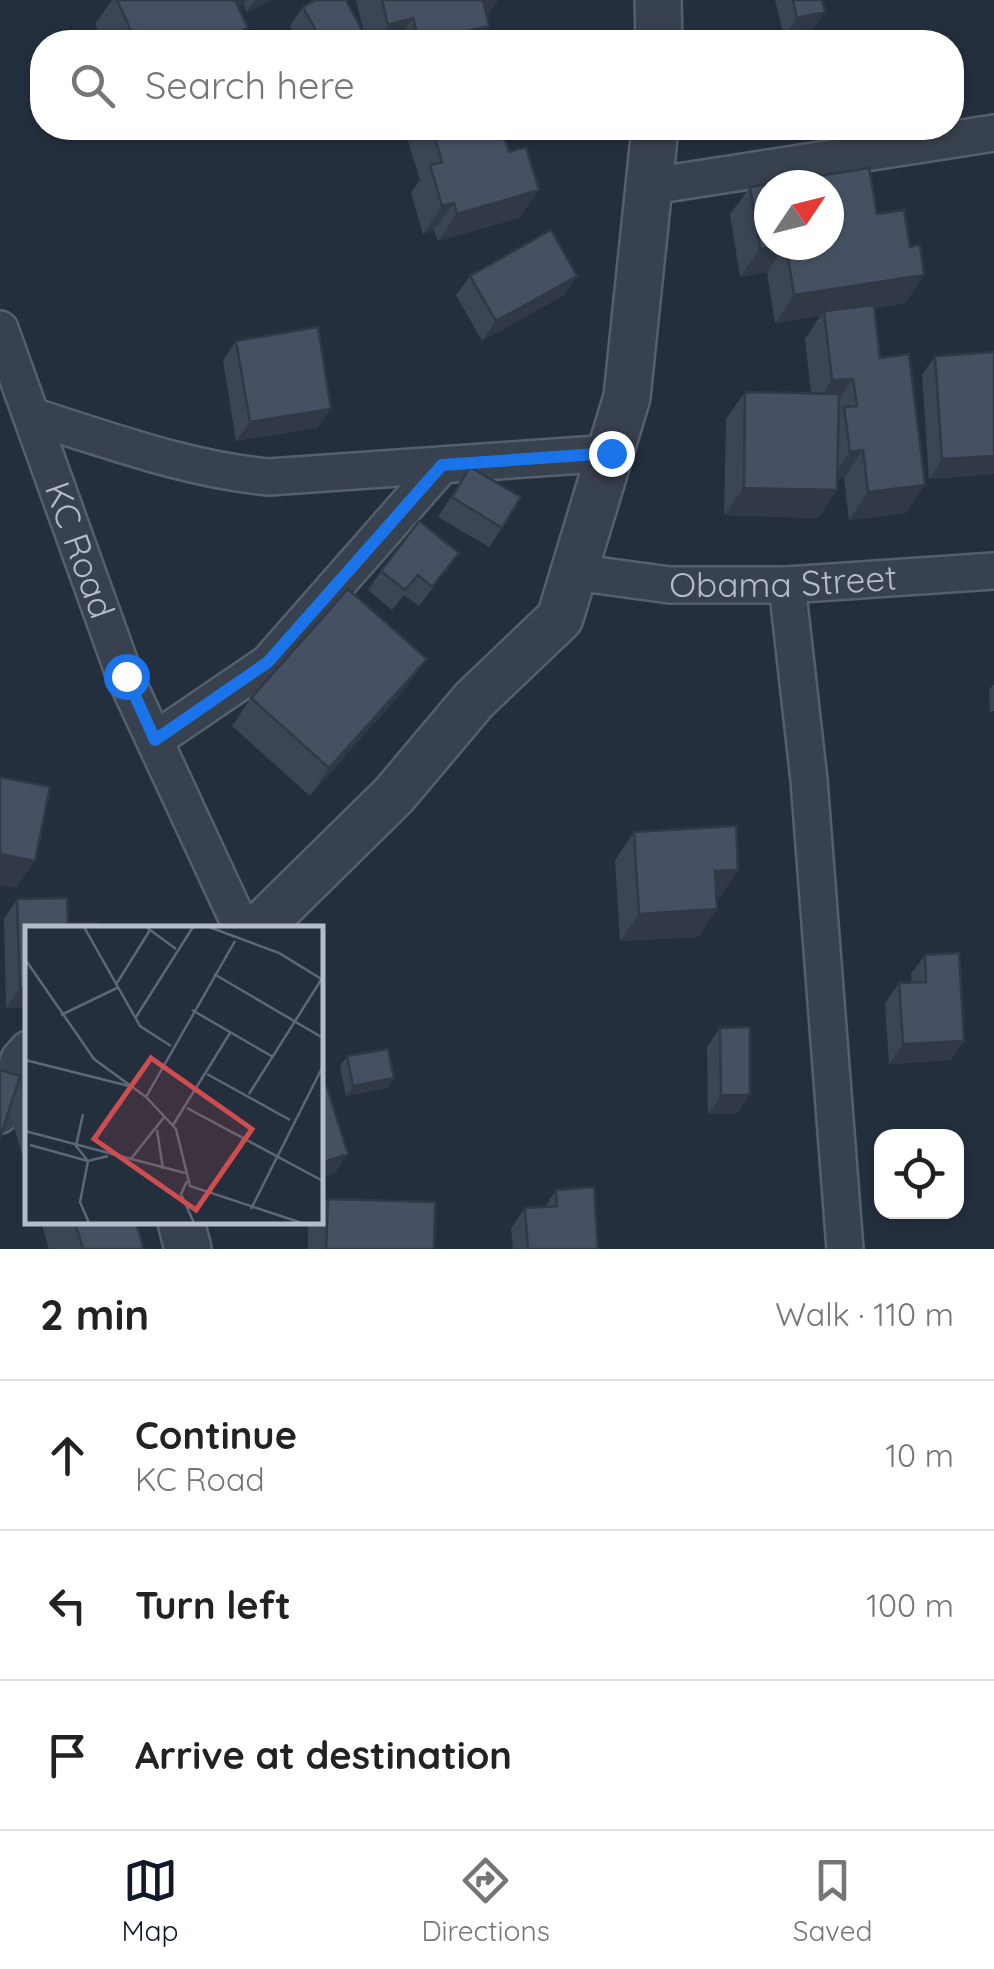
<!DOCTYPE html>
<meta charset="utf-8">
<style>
body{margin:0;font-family:Quicksand,sans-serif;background:#f2f2f2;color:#222}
.controls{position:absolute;right:30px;bottom:30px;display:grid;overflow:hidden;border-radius:20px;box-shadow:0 2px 8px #0004}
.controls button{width:90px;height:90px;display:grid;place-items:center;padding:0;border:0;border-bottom:2px solid #e0e0e0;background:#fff;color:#222;font:50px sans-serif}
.compass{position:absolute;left:754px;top:170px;width:90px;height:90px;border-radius:50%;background:#fff;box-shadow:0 2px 8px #0004;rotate:55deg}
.stop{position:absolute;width:30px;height:30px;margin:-22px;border:8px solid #1a73e8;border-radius:50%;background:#fff}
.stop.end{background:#1a73e8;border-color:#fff;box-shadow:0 2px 10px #0008}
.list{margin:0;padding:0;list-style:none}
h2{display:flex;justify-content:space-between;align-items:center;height:130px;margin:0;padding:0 40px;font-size:42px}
h2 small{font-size:32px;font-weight:400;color:#767676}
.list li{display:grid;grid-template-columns:65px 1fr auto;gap:30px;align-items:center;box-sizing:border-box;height:150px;padding:0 40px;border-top:2px solid #e0e0e0}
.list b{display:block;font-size:38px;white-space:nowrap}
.list p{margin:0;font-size:32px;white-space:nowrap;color:#767676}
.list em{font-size:32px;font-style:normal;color:#767676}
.icon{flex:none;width:55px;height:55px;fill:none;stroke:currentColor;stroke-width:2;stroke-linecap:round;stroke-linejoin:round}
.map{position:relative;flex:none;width:994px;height:1249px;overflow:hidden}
.search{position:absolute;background:#fff;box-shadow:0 2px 8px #0004;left:30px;right:30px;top:30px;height:110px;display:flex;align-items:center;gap:25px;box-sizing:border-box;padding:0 35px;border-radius:40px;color:#767676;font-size:38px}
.sheet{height:580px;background:#fff}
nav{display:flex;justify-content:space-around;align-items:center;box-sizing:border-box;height:140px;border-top:2px solid #e0e0e0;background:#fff;font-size:28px;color:#767676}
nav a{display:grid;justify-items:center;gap:5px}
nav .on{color:#111827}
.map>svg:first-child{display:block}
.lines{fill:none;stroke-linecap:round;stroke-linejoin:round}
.minor-casing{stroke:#565f6c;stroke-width:40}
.tertiary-casing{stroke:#565f6c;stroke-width:50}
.minor{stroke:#38414e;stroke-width:35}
.tertiary{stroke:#38414e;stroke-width:45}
.wall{fill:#3b4654}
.shaded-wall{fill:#303945}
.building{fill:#455162;stroke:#303945;stroke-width:2.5}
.route{stroke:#1a73e8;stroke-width:12}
.labels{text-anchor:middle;stroke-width:8;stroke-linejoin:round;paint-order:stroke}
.street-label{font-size:35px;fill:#b4bcc9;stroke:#1d2633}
.inset-road{fill:none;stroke:#5e6776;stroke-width:2.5}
.view{fill:#ce4d50;fill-opacity:0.15;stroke:#ce4d50;stroke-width:5}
.inset-edge{fill:none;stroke:#b4bcc9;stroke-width:5}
</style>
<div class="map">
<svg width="994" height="1249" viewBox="0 0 994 1249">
<rect width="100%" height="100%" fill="#242f3e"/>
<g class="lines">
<defs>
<g id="minor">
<path d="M652 186 994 133"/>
<path id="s1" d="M0 329 125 677 242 929"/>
<path d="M35 417C111 441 190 470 269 477L611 453"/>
<path id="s2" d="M574 572 670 585H787L994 571"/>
<path d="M787 585 809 780 845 1249"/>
<path d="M155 740 268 663 442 465"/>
<path d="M0 1115 19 1059 28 1049"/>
</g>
<path id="tertiary" d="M658 0 659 42
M258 929 394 795 474 700 560 618 627 397 655 128
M181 1222 188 1249"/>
</defs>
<!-- minor casing -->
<use href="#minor" class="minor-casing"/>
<!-- tertiary casing -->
<use href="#tertiary" class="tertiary-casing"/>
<!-- minor -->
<use href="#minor" class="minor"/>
<!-- tertiary -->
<use href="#tertiary" class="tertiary"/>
</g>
<!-- wall -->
<path class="wall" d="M112 0H272L246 12 244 4 238 6V42H104L95 24Z
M356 0H498L487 16 489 26 478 42H298L290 26 303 7 365 36Z
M775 0H822L812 31 784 37Z
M344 128H363L348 136Z
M415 128H501L519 218 438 241 434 230 423 234 411 193 420 180 407 138Z
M750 187 877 214 910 247 924 275 905 303 874 308 880 358 906 513 849 520 844 478 837 479V490L818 518 724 515 726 419 745 392 811 393 805 339 820 316 775 323 767 272 740 277 730 214Z
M470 276H577L564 295 482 341 456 295Z
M236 341 331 409 317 428 236 441 223 360Z
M935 356 994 474 929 479 922 375Z
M470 467 502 528 489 547 438 517Z
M459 553 419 606 404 595 392 610 368 590 381 571Z
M994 684V711L990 712 989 690Z
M407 686 310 796 232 726 251 698Z
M634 832 738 870 719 898H716L717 909 698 937 620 941 615 860Z
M17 899 28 1007 6 1008 4 919Z
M925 955 964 1041 951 1060 889 1064 885 1003 899 983H912L911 974Z
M720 1028 737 1114H708L707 1047Z
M347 1056 394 1078 387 1088 346 1096 340 1066Z
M28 1077V1174L9 1111 13 1097Z
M556 1190 598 1249H513L511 1228 525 1208 545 1207Z
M328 1199 434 1249H308V1226L312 1222H320V1210Z
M41 1222H136L144 1249H49Z"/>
<!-- shaded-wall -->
<path class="shaded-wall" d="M236 0H246L244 4 230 10Z
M255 0H272L246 12Z
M478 0H498L486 17Z
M825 12 812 31 784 37 797 18Z
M413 18 396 42H376L388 25Z
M489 26 478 42H418Z
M248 28 238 42H217Z
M140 32 133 42H128L133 35Z
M354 128H363L348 136Z
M539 190 519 218 438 241 457 214Z
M454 203 434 230 423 234 442 206Z
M786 245 767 272 740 277 760 249Z
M924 275 905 303 824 315V311L820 316 775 323 794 295Z
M577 276 564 295 482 341 496 321Z
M853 379 834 406 813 408 832 380Z
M331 409 317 428 236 441 250 422Z
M863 450 844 478 831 480 850 452Z
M994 456V474L929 479 942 459Z
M925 485 906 513 849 520 868 492Z
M744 488 837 490 818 518 724 515Z
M427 659 407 686 310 796 329 768Z
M0 854 35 861 16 888 0 885Z
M738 870 719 898 695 899 715 871Z
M717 909 698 937 620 941 639 914Z
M20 988H28V1007L6 1008Z
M964 1041 951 1060 889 1064 903 1044Z
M394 1078 387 1088 346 1096 353 1086Z
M721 1095H750L737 1114H708Z
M348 1154 335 1173 320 1178V1163Z"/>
<!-- building -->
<path class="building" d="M117 0H235L248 28 217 42H146L140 32 133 35Z
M316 0H346L368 42H322L303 7Z
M382 0H483L489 26 419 42 413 18 388 25Z
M793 0H822L825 12 797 18Z
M382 36 386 42H370Z
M432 128H501L509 152 526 147 539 190 457 214 454 203 442 206 430 165 442 162Z
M869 168 877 214 904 210 910 247 920 245 924 275 794 295 786 245H829V185H769V245H786L760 249 750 187Z
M551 230 577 276 496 321 470 276Z
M874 305 880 358 909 354 925 485 868 492 863 450 850 452 844 407 857 406 853 379 832 380 824 311Z
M318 327 331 409 250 422 236 341Z
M994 352V456L942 459 935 356Z
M745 392 839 394 837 490 744 488Z
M470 467 521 497 502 528 452 497Z
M419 521 459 553 432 587 418 575 405 590 381 571Z
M348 589 427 659 329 768 251 698Z
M0 777 50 787 35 861 0 854Z
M736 826 738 870 715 871 717 909 639 914 634 832Z
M67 898 68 923H98V929H28V988H20L17 899Z
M959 953 964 1041 903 1044 899 983 926 982 925 955Z
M750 1027V1095H721L720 1028Z
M388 1049 394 1078 353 1086 347 1056Z
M0 1070 20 1076 0 1138Z
M327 1087 348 1154 320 1163V1089Z
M594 1187 598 1249H528L525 1208 557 1206 556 1190Z
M328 1199 435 1202 434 1249H326Z
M75 1222H136L144 1249H83Z"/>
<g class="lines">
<!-- route -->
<path class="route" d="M126 676 155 740 268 662 442 465 611 453"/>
</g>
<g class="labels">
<!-- street labels -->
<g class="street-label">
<text dy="12" stroke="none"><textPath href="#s1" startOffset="235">KC Road</textPath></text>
<text dy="12" stroke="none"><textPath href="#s2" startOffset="210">Obama Street</textPath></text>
</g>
</g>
<!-- overview -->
<g transform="translate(25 926)">
<rect width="298" height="298" fill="#242f3e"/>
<path class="inset-road" d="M59 1 115 100 146 120M121 1 151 23M184 1 254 27 298 54M0 33 69 133 121 171 151 203 165 260 277 297M189 48 298 112M92 57 125 4M167 84 248 131M36 89 94 61M111 91 168 1M0 134 108 161M182 148 265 194M224 168 296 54M121 171 210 15M162 182 298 255M58 188 51 220 63 235 55 276 64 297M148 199 205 107M132 204 138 243M0 205 160 247M5 219 63 235 83 230M105 234 140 190M162 255 156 268 169 297M226 283 298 140"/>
<path class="view" d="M126 132 227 203 171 284 69 213Z"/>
<rect width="298" height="298" class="inset-edge"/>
</g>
</svg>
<div class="controls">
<button><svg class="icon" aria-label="locate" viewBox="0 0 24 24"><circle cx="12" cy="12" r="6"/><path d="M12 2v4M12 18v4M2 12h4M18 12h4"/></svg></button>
</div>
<svg class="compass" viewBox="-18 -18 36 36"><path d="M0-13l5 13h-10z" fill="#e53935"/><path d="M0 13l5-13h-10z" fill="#767676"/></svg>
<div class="stop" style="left:126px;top:676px"></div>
<div class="stop end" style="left:611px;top:453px"></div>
<div class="search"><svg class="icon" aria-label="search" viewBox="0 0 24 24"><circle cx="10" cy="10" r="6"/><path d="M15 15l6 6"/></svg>Search here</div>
</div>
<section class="sheet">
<h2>2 min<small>Walk · 110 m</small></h2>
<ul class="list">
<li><svg class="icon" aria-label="ahead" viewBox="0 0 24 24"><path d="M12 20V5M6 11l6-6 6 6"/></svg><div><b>Continue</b><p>KC Road</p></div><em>10 m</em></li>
<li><svg class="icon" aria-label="left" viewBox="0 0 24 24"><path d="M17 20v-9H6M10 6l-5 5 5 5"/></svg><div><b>Turn left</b></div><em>100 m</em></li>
<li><svg class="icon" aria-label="arrive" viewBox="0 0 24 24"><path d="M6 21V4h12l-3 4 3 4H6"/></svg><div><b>Arrive at destination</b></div></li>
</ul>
</section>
<nav>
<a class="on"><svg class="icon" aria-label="map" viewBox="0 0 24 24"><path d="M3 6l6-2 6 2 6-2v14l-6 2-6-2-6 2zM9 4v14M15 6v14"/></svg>Map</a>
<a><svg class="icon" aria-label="directions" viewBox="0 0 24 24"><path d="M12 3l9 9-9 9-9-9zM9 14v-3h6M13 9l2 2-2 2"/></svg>Directions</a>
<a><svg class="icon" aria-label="saved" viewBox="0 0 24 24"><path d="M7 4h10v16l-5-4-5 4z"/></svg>Saved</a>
</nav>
